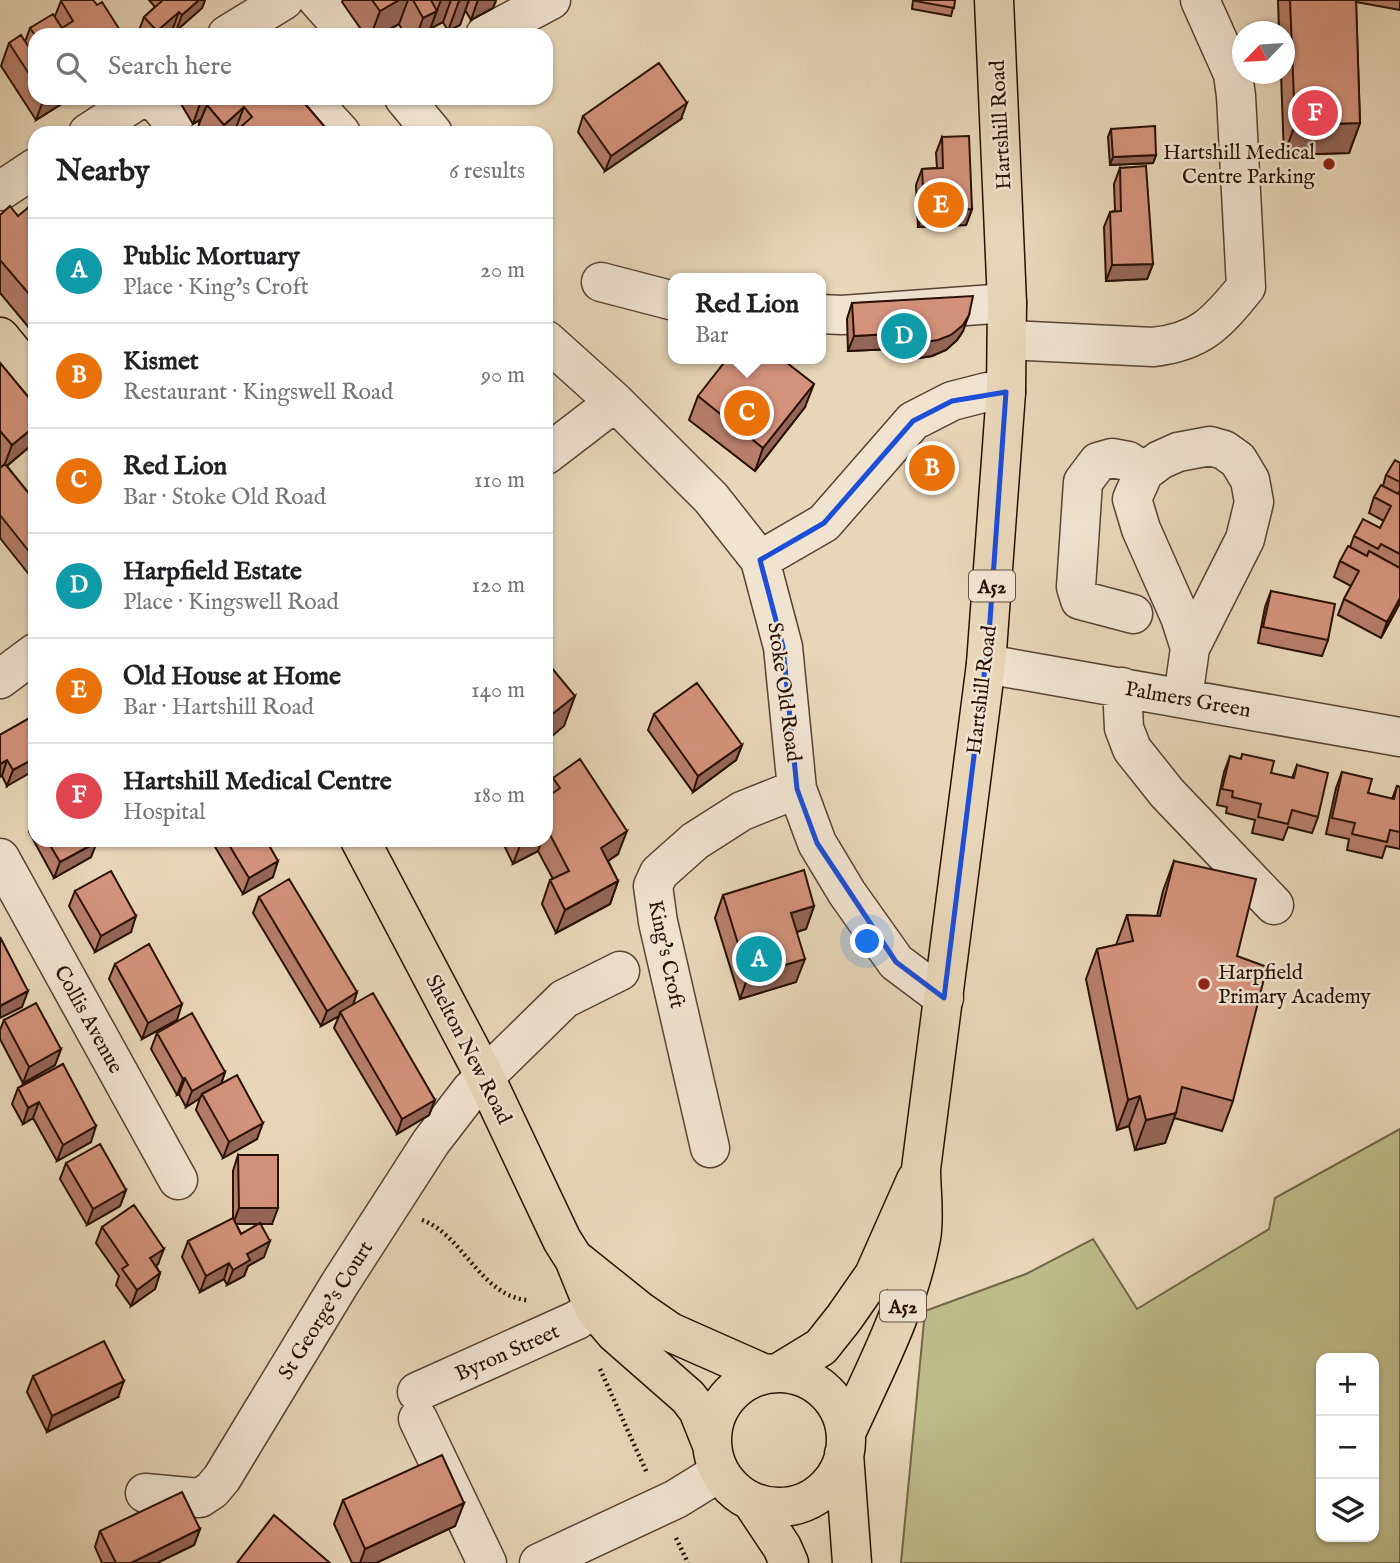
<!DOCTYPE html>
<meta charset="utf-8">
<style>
body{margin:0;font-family:"IM FELL English",serif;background:#f6f6f6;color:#202124}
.controls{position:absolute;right:21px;bottom:21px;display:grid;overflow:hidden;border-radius:14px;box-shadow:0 2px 5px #0004}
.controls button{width:63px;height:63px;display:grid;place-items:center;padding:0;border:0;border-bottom:2px solid #e0e0e0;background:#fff;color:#202124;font:35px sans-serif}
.compass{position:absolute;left:1232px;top:21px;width:63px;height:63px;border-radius:50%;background:#fff;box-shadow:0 2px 5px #0004;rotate:245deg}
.you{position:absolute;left:868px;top:942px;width:24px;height:24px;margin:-18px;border:5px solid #fff;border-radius:50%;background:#1a73e8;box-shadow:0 0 0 10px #1a73e833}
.badge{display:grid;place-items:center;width:46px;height:46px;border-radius:50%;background:#8f2418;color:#fff;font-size:23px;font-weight:700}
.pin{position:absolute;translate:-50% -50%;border:4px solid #fff;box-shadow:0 2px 7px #0006}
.popup{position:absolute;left:668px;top:273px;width:158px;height:91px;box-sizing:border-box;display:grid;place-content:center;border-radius:14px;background:#fff;filter:drop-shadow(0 2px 5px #0005);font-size:23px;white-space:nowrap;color:#757577}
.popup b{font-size:26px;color:#202124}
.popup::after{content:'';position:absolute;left:50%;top:100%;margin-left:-14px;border:14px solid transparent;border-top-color:#fff}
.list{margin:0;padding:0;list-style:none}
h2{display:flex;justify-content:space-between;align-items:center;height:91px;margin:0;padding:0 28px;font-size:30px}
h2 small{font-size:23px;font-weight:400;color:#757577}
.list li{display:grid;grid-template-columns:46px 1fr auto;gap:21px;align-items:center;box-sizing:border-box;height:105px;padding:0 28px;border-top:2px solid #e0e0e0}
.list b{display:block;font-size:26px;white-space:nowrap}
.list p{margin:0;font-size:23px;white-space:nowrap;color:#757577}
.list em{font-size:23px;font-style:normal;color:#757577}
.icon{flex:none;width:38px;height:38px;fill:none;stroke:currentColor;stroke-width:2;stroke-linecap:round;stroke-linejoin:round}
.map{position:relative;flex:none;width:1400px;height:1563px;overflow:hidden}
.search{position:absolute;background:#fff;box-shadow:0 2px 5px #0004;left:28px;top:28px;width:525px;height:77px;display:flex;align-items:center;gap:18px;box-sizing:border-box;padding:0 24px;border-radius:21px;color:#757577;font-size:26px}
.panel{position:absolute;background:#fff;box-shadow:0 2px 5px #0004;left:28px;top:126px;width:525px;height:721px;border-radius:21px}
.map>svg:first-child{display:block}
.park{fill:#bcbc8a;stroke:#726648;stroke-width:2;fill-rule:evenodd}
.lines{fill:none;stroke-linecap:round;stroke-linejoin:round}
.minor-casing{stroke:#584232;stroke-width:41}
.major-casing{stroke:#281005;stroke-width:41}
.path{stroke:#281005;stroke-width:4.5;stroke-dasharray:2 3.5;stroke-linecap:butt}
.minor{stroke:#f0e4d1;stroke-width:38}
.major{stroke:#e8d6b8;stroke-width:38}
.wall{fill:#b67e6b;stroke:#281005;stroke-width:2;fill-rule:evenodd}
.shaded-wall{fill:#946657;stroke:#281005;stroke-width:2}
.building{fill:#d4927c;stroke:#281005;stroke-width:2}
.marked{fill:none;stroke:#1d4ed8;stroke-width:5;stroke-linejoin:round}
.poi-dot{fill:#8f2418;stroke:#f0e4d1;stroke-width:2.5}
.labels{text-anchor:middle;stroke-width:5;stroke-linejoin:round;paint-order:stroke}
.shield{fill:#f0e4d1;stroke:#645042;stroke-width:2}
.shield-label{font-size:19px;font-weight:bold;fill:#281005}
.street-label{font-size:21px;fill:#281005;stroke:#f0e4d1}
.poi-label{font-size:21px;fill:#281005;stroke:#f0e4d1;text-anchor:end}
</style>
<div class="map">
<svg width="1400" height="1563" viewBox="0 0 1400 1563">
<rect width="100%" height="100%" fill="#e8d6b8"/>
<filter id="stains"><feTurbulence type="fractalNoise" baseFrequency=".00286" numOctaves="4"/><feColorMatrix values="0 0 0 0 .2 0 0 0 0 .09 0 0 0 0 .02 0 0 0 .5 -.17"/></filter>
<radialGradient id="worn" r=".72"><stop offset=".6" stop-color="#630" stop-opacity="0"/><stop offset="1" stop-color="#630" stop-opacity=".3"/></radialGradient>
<!-- park -->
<path class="park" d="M1400 1129V1563H901L925 1311 1026 1274 1093 1239 1137 1309 1269 1229 1275 1198ZM1321 1358H1374V1537H1321Z"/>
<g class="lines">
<defs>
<path id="minor" d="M318 0 349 35
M227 35 284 0
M485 35 551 0
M153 98 182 133
M309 98 341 133
M404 98 433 133
M88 133 141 98
M0 191 35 168
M601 282 674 301
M820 314 842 315 1007 303
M546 340 615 402 711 498 760 560 783 647 797 789 817 843 847 893 896 962 944 998
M1008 340 1153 347C1200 342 1217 323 1246 287L1236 96 1233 74 1200 0
M546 455 615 402
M760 560 824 523 913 421 952 401 987 392H1006
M1133 614 1080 600 1076 587 1083 482 1098 462 1112 458 1128 461 1144 472
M986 664 1400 737
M0 679 35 653
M1122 687 1124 728 1132 749 1167 793 1274 905
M1183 698 1190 648 1245 539 1254 502 1250 480 1238 460 1224 450 1210 446 1178 452 1160 460 1144 472 1132 499 1141 529 1180 617 1190 648
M0 858 178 1180
M710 1148 658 922 653 886 659 873 695 841 742 811 797 789
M417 1392 577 1320 594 1308
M418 1419 487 1563
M145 1493 200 1498 212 1490 222 1478 339 1285 431 1142 471 1090 564 999 620 971
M539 1563 676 1499 718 1473"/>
<path id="major" d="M0 337 35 380
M360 840 485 1077 562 1240 574 1259 594 1308 615 1333 688 1397 698 1410 712 1445
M576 1260 641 1312 670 1332 765 1374
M780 1372 821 1347 844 1318 874 1275 916 1180
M712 1440a67 67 0 1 1 134 0a67 67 0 1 1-134 0Z
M846 1433C875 1369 908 1308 921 1238 925 1217 921 1191 921 1169L986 664 1006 392 1007 303 994 0
M844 1454 852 1563
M752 1502 782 1547 789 1563"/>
</defs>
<!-- minor casing -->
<use href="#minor" class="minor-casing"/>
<!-- major casing -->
<use href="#major" class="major-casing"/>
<!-- path -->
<path class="path" d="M422 1220C462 1234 481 1296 527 1300
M600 1369 647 1473
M676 1538 688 1563"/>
<!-- minor -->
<use href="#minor" class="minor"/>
<!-- major -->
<use href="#major" class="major"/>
</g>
<!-- wall -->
<path class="wall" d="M149 0H205L202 8 176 31 173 28 165 35H141L138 33 144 17 155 7Z
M343 0H496L493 8 471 20 465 10 460 25 448 31 443 22 430 28 428 35H405L399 24 379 35H365L342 2Z
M913 0H955L951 16 912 9Z
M1278 0H1400V10L1356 2 1360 123 1349 153 1284 155 1281 74H1284V32H1279Z
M61 1 97 5 123 35H35V98H71L36 120 1 66 9 43 25 42 30 28 55 16Z
M183 98H300L330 133H196L201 119 193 124 181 104Z
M583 116 681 119 605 171 578 132Z
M1111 129 1156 155 1153 163 1110 165 1108 137Z
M942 137 972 209 966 225 918 227 916 185 922 169 937 168 936 153Z
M1120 168 1153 264 1147 279 1106 281 1104 227 1110 212 1115 211 1114 184Z
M35 211V335L0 293V215L18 216Z
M852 303 963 331 957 340 946 350 932 356 919 358 918 348 848 351 847 319Z
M0 363 35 405V442L7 466 35 501V582L0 538V468L2 467 0 465Z
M698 396 805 407 755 471 689 420Z
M1400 463V603L1381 638 1338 615 1344 599 1351 586 1334 577 1340 561 1350 547 1354 536 1380 528 1384 521 1369 513 1374 497 1383 486 1386 475Z
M1271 591 1328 640 1322 656 1258 643 1265 607Z
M654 714 742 745 736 760 693 792 648 730Z
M35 715 7 786 2 776 0 735Z
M1230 756 1271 773 1292 778 1297 765 1318 817 1312 833 1288 827 1283 840 1252 833 1255 820 1226 813 1227 807 1217 805 1224 772Z
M1342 772 1368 793 1392 799 1397 786 1400 787V849L1386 846 1382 858 1347 850 1349 839 1326 834 1336 788Z
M553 778 618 854 608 861 618 881 610 904 556 933 542 904 550 880 553 879 538 851 513 864 504 845 506 840H546V797Z
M34 816 35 840H96L91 857 54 878 29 832Z
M211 840H266L273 877 243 894Z
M1174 861 1237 956 1233 1101 1222 1131 1174 1118 1165 1143 1135 1150 1129 1126 1117 1130 1086 979 1097 949 1116 945 1127 915 1157 916 1163 891Z
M75 891 131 932 95 952 69 906Z
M723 895 814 906 806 929 797 932 796 982 740 999 715 918Z
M259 897 357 992 353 1005 435 1100 429 1115 397 1134 334 1028 339 1016 321 1026 253 913Z
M115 964 177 1020 142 1039 109 979Z
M4 1020 61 1049 55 1065 23 1083 0 1039V1030Z
M157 1033 225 1072 221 1084 257 1139 223 1158 196 1110 200 1098 186 1107 179 1094 177 1095 151 1049Z
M63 1064 91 1142 57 1161 33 1118 23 1124 12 1104 18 1088Z
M238 1155 272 1224H260L264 1257 248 1266 244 1276 227 1285 224 1279 200 1292 182 1257 188 1241 233 1219V1171ZM236 1224H259L241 1234Z
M66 1163 126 1190 120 1206 87 1225 60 1179Z
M102 1227 158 1264 156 1266 160 1273 155 1289 131 1306 116 1285 119 1276 96 1243Z
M33 1376 118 1397 47 1432 27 1392Z
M343 1500 464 1503 455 1526 376 1563H352L334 1524Z
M200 1529 194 1545 157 1563H102L95 1547 100 1531Z"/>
<!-- shaded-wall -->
<path class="shaded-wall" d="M199 0H205L202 8 176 31 182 15Z
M399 0H408L399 24 379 35H371L380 11Z
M441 0H451L443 22 430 29Z
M461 0H469L460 25 448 31 459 1Z
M478 0H496L493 8 471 20Z
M437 11 428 35H417L423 18Z
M179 12 173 28 165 35H156L157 31Z
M44 98H71L36 120Z
M202 98H217L207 105 201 119 193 124Z
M687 103 681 119 605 171 611 156Z
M244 107 234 133H221L224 125Z
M1360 123 1349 153 1284 155 1295 125Z
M1156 155 1153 163 1110 165 1113 157Z
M972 209 966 225 918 227 924 211Z
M1153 264 1147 279 1106 281 1112 265Z
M969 315 963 331 957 340 946 350 932 356 919 358 925 342Z
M924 332 918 348 848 351 854 336Z
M814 384 805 407 755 471 763 448Z
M35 426V442L3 469 12 445Z
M1400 598V603L1381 638 1387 622Z
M575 696 564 726 546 741V719Z
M742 745 736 760 693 792 698 776Z
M35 758V770L7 786 13 770Z
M7 760 2 776 0 777V764Z
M627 831 618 854 593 871 601 848Z
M522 840H542L538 851 513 864Z
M97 842 91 857 54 878 60 862Z
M278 861 273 877 243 894 249 878Z
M618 881 610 904 556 933 565 910Z
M814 906 806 929 783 936 791 913Z
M136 916 131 932 95 952 101 936Z
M805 959 796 982 740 999 748 976Z
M28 991 22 1007 0 1018V1006Z
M357 992 352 1008 340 1012 339 1016 321 1026 327 1011Z
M182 1004 177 1020 142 1039 148 1023Z
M61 1049 55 1065 23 1083 29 1067Z
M225 1072 220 1087 202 1094 200 1098 186 1107 192 1091Z
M185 1078 179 1094 177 1095 183 1079Z
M1140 1096 1129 1126 1117 1130 1128 1100Z
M435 1100 429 1115 397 1134 402 1119Z
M39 1102 33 1118 23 1124 28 1108Z
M1176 1113 1165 1143 1135 1150 1146 1120Z
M263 1123 257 1139 223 1158 229 1142Z
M96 1126 91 1142 57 1161 63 1145Z
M126 1190 120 1206 87 1225 93 1209Z
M239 1208H278L272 1224H233Z
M270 1241 264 1257 248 1266 244 1276 227 1285 233 1270 247 1254Z
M164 1249 158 1264 145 1274 150 1258Z
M229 1263 224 1279 200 1292 206 1276Z
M160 1273 155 1289 131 1306 137 1290Z
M124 1381 118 1397 47 1432 52 1416Z
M464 1503 455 1526 376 1563H360L365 1549Z
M200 1529 194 1545 157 1563H131Z"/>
<!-- building -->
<path class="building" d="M62 0H93L97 5 102 2 123 35H35L30 28 53 14 62 28 73 21 61 1Z
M163 0H199L182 15 179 12 157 31 144 17Z
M372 0H399L380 11Z
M413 0H431L437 11 423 18Z
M915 0H955L954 8 915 1Z
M1290 0H1356L1360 123 1295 125Z
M21 35 30 49 35 46V83L9 43Z
M659 63 687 103 611 156 583 116Z
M214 98H300L330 133H234L252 117 244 107 224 125 207 105Z
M1155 126 1156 155 1113 157 1111 129Z
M969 136 972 209 924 211 922 169 943 168 942 137Z
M1146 166 1153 264 1112 265 1110 212 1121 211 1120 168Z
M10 206 18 216 30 206 35 211V230L32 233 35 236V301L0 260V215Z
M973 296 969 315 963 325 951 335 938 340 925 342 924 332 854 336 852 303Z
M727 359H782L814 384 763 448 698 396Z
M0 363 35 405V426L12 445 1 432 0 433Z
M1395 460 1400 463V482L1386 475Z
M5 464 35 501V559L0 515V468Z
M1381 485 1398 494 1399 492H1400V554L1381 544 1378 549 1354 536 1363 519 1380 528 1391 506 1374 497Z
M1348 546 1367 556 1369 551 1400 568V598L1387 622 1344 599 1359 571 1340 561Z
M1271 591 1335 604 1328 640 1263 627Z
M546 661 575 696 546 719Z
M697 683 742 745 698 776 654 714Z
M35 715V758L13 770 7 760 0 764V735Z
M1242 754 1274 761 1271 773 1294 778 1297 765 1328 773 1318 817 1292 810 1288 824 1258 817 1261 804 1232 797 1233 791 1222 789 1230 756 1241 759Z
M580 759 627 831 601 848 618 881 565 910 550 880 569 871 546 827V798L560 788 553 778Z
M1342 772 1372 779 1368 793 1394 799 1397 786 1400 787V832L1390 830 1387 842 1352 834 1355 823 1332 818Z
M47 840H96L97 842 60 862Z
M226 840H266L278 861 249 878Z
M1174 861 1256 879 1237 956 1267 967 1233 1101 1182 1087 1176 1113 1146 1120 1140 1096 1128 1100 1097 949 1133 941 1127 915 1160 916Z
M804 870 814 906 791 913 805 959 748 976 723 895Z
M111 871 136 916 101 936 75 891Z
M289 879 357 992 327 1011 259 897Z
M0 937 28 991 0 1006Z
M149 944 182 1004 148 1023 115 964Z
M373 993 435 1100 402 1119 340 1012Z
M36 1003 61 1049 29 1067 4 1020Z
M192 1013 225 1072 192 1091 185 1078 183 1079 157 1033Z
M63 1064 96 1126 63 1145 39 1102 28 1108 18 1088Z
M237 1075 263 1123 229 1142 202 1094Z
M100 1144 126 1190 93 1209 66 1163Z
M238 1155H278V1208H239Z
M134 1205 164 1249 150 1258 160 1273 137 1290 122 1269 128 1265 102 1227Z
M233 1218 241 1234 260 1223 270 1241 247 1254 250 1260 233 1270 229 1263 206 1276 188 1241Z
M104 1341 124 1381 52 1416 33 1376Z
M442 1455 464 1503 365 1549 343 1500Z
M182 1492 200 1529 131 1563H116L100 1531Z
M274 1515 330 1563H237Z"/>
<!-- marked area -->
<path class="marked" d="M1006 392 989 635 944 998 896 962 817 843 797 789 783 647 760 560 824 523 913 421 952 401Z"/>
<!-- markers -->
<g class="poi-dot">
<circle cx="1329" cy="164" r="7"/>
<circle cx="1204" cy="984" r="7"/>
</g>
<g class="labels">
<!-- shield labels -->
<g class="shield">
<rect x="969" y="570.5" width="46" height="31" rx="5"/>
<rect x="880" y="1290.5" width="46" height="31" rx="5"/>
</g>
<g class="shield-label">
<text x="992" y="593">A52</text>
<text x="903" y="1313">A52</text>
</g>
<!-- street labels -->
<g class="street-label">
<text transform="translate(1000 125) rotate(-93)" y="7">Hartshill Road</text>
<text transform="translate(981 690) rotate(-83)" y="7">Hartshill Road</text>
<text transform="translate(785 692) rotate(82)" y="7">Stoke Old Road</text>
<text transform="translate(1188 699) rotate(10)" y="7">Palmers Green</text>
<text transform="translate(667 954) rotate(78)" y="7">King's Croft</text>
<text transform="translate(89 1019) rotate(61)" y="7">Collis Avenue</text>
<text transform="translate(469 1049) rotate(63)" y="7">Shelton New Road</text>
<text transform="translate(325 1310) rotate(-58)" y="7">St George's Court</text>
<text transform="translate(507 1352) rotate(-24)" y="7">Byron Street</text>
</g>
<!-- poi labels -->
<g class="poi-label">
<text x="1315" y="159">Hartshill Medical<tspan x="1315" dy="24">Centre Parking</tspan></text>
<text x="1218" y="979" text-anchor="start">Harpfield<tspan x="1218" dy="24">Primary Academy</tspan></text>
</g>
</g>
<rect width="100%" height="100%" filter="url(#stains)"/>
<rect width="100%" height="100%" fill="url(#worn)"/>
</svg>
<div class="controls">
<button>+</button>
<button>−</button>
<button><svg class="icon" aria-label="layers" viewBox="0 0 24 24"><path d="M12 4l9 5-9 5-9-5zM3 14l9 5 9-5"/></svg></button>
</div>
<svg class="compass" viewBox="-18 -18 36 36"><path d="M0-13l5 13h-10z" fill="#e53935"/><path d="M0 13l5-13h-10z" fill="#757577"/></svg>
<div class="you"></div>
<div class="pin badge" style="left:759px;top:959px;background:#0f9aa8">A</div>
<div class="pin badge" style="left:932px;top:468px;background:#e8710a">B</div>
<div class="pin badge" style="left:747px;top:413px;background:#e8710a">C</div>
<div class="popup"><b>Red Lion</b>Bar</div>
<div class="pin badge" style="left:904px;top:336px;background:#0f9aa8">D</div>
<div class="pin badge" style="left:941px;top:205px;background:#e8710a">E</div>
<div class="pin badge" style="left:1315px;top:113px;background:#e0444e">F</div>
<div class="search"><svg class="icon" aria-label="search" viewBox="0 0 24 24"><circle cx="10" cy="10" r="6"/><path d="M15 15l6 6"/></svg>Search here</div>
<section class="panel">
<h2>Nearby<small>6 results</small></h2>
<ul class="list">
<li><span class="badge" style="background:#0f9aa8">A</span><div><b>Public Mortuary</b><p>Place · King's Croft</p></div><em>20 m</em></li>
<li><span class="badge" style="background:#e8710a">B</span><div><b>Kismet</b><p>Restaurant · Kingswell Road</p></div><em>90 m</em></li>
<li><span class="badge" style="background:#e8710a">C</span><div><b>Red Lion</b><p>Bar · Stoke Old Road</p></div><em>110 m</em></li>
<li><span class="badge" style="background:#0f9aa8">D</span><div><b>Harpfield Estate</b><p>Place · Kingswell Road</p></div><em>120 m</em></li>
<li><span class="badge" style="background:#e8710a">E</span><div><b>Old House at Home</b><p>Bar · Hartshill Road</p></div><em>140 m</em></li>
<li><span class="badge" style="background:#e0444e">F</span><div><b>Hartshill Medical Centre</b><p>Hospital</p></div><em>180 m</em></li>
</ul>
</section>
</div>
